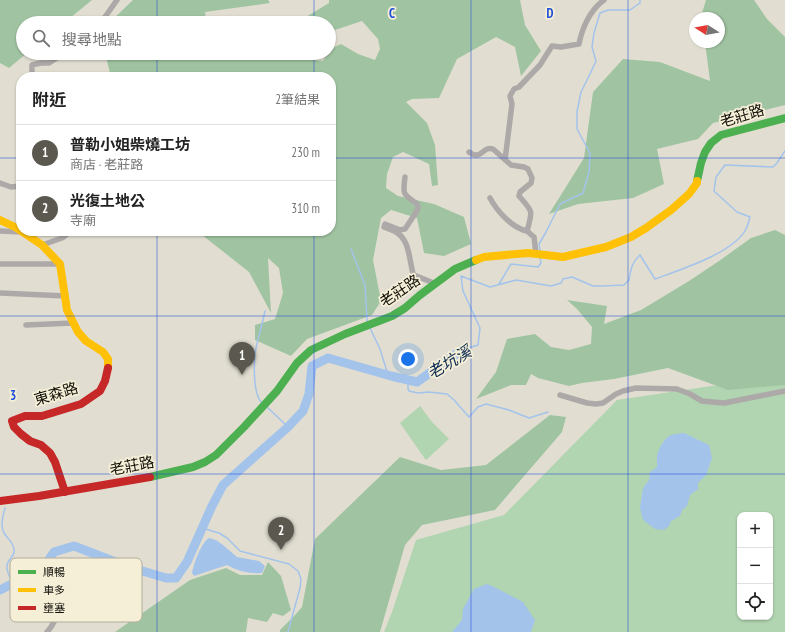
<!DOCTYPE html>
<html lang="zh-TW">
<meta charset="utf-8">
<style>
body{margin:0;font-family:"PT Sans Narrow","Noto Sans TC",sans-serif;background:#f6f6f6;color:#222}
.controls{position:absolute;right:12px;bottom:12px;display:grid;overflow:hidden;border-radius:8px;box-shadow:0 1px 3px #0004}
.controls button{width:36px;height:36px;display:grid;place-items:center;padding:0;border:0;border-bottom:1px solid #e0e0e0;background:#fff;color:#222;font:20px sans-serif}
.compass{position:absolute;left:689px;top:12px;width:36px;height:36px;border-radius:50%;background:#fff;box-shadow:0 1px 3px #0004;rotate:281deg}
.you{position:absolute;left:408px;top:359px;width:14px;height:14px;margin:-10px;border:3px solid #fff;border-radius:50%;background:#1a73e8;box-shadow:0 0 0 6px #1a73e833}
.badge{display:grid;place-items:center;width:26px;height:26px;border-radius:50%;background:#5a584f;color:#fff;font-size:13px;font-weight:700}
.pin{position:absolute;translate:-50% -33px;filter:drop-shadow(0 1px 2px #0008)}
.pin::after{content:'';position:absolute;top:21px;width:14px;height:12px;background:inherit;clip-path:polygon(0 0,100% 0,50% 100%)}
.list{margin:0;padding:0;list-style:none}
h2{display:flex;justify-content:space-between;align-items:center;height:52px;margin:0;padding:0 16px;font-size:17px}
h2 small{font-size:13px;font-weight:400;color:#767676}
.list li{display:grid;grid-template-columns:26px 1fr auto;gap:12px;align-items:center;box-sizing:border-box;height:56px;padding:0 16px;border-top:1px solid #e0e0e0}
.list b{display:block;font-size:15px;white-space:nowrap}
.list p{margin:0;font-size:13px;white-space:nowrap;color:#767676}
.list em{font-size:13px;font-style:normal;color:#767676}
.icon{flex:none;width:22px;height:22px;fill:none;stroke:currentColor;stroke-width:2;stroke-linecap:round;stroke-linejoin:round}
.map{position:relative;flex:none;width:785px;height:632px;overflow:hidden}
.search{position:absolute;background:#fff;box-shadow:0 1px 3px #0004;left:16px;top:16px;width:320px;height:44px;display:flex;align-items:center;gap:10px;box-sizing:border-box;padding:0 14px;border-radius:22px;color:#767676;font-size:15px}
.panel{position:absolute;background:#fff;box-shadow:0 1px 3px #0004;left:16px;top:72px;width:320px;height:164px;border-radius:16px}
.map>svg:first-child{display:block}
.green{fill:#b1d4b1;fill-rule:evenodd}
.forest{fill:#a0c4a1}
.water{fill:#a3c3eb}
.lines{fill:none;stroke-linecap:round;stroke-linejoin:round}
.stream{stroke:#a3c3eb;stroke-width:1.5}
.river{stroke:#a3c3eb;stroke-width:9}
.street{stroke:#ada9a8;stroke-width:5.5}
.fast{stroke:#4caf50;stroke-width:8}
.slow{stroke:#ffc107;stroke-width:8}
.jam{stroke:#c62828;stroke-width:8}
.grid{fill:none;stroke:#1d4ed8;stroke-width:1;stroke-opacity:0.55}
.labels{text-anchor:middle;stroke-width:3.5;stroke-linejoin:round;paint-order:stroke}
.street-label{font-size:15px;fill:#121009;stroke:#f5efd8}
.water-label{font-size:16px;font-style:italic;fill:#092950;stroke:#f5efd8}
.key{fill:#f5efd8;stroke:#b1ac9a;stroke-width:1}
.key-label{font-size:11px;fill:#121009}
.grid-label{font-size:13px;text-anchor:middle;font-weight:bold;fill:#1d4ed8;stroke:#f5efd8;stroke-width:3.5;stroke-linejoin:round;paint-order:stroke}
</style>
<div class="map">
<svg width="785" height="632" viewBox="0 0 785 632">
<rect width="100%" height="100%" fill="#e1ded1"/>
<!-- green -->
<path class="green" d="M785 375V632H384L392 612 416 540 504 515 617 400ZM740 515H770V617H740Z
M420 406 432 422 449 439 426 460 423 456 400 423Z"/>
<!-- forest -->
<path class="forest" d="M0 0H92L64 23H23V53H27L9 68 0 63Z
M133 0H268L270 3 205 12 206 20 270 23H109Z
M329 0H520L525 25 541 51 521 76 515 47 496 37 457 59 439 98 412 99 406 102 427 123 435 145 438 185 432 186 429 164 403 152 393 157 387 174 386 188 398 196 434 204 464 217 471 244 444 256 424 253 417 218 391 210 381 218 373 260 381 301 372 315 307 339 291 356 255 340V325L275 319 283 293 279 268 268 258 271 313 249 272 197 231H331V77H111L105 53H288L292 59H304L323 61 328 53H329L330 49 341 44 358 54 375 60 380 49 378 39 362 21 329 32V23H296L329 3Z
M706 0H754L767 19 785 37V105L713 123 698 139 657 149 664 184 633 198 578 204 549 214 584 158 593 92 623 59 660 62 710 81 705 42H719V18H702V13Z
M775 230 785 235V385L728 390 668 368 614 379 582 383 569 386 538 378 531 374 526 385H511L476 399 496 372 507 339 535 334 551 347 569 350 591 344 592 327 577 309 567 300 607 306 604 324 641 310 689 281 719 261 751 238Z
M550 415 566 417 562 432 495 510 422 525 405 545 380 632H280V630L296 614 302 607 315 539 400 457 441 470 486 465Z
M268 562 281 576 291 610 283 616 273 613 267 622 248 618 246 632H115L190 580 226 568 240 575H262Z"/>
<!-- water -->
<path class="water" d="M684 433 709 445 712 458 706 475 698 483V489L690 495 687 506 682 510 680 516 671 521 669 526 664 530 655 529 643 520 640 508 643 488 649 480 650 472C661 465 656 466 657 456 658 450 665 437 671 435 675 434 680 433 684 433Z
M209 538 216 540 223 545 237 557 259 561 265 566 262 573C249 574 238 571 227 565L194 576 192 573C194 563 201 543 209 538Z
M487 584 492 586 523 602 535 620 531 632H452L462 620 463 609 474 589Z"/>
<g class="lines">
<!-- stream -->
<path class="stream" d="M351 249 365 285 367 320 368 322
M540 251 539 244 546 232 560 204 583 193 589 172 590 153 577 129V112L581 92 590 74 596 61 592 47 594 33 600 13 608 10H630L640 3V0
M499 284 511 264 538 267 541 263 540 257
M370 328 380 349 388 375
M462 350 478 345 480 328 463 291 461 276 490 287 516 280 551 286 561 283 563 279 572 277 593 286H602L624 285 629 280C631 270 631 263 640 255L655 279C679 270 734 253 746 229 748 225 749 221 750 217L737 212 714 191 716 177 725 165 773 167 777 163 785 151
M408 380V389L409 391 418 393 429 392 447 394 454 400 469 417 478 407 486 404 509 410 529 418 548 412
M262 403C253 395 254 366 255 354 257 340 262 326 265 311
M266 406 288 427
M5 508C3 516 0 525 4 533 7 538 13 542 14 549 16 557 7 559 7 566 6 571 11 579 13 584
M202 528 219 533 227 538 240 551 289 564 298 571 301 579 300 588 288 632"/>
<!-- river -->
<path class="river" d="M0 590 43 568 54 552 74 546 126 566 166 578H176L187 562 212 506 223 485 288 427 303 411 309 394 312 366 328 358 391 376 417 382 462 350"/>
<!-- street -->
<path class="street" d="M99 23 105 17 117 0
M33 77 32 74V65L41 63H49L64 53
M469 152C471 153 473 155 475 155 483 156 484 146 493 149L511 165 524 167 528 169 532 178 531 183 520 192 519 196C533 212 533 210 527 231L534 237 536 254
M505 160 512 104 510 96 514 89 519 87 540 65 552 46 561 47 579 44C582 28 590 10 604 0
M405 177C403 195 402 193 417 204L418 207 417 211 405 229 400 230 385 224 384 227C388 229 393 230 396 232 410 240 409 260 413 273L414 275 436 284
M0 183 11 187 21 186
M490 198C497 211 512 228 527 231
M0 231 23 232
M42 245 62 238 71 231
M0 264H60
M0 293 66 296
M26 325 73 323
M560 395 587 403 596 404 603 403 616 394 623 391 636 388 677 389 690 394 702 401 712 402 724 403 785 391
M47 632C55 624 58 612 62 601"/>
<!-- fast -->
<path class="fast" d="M697 181 701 163 705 152 711 143 721 135 785 118
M150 477 193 467 205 462 216 455 244 427 277 391 297 363 311 350 345 334 392 316 405 308 420 295 455 269 476 260"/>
<!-- slow -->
<path class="slow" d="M0 220 15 227 42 245 60 264 67 310 78 332 86 341 103 352 108 359V368
M476 260 484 257 528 253 563 257 606 247 631 237 646 228 671 210 689 194 697 183V181"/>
<!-- jam -->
<path class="jam" d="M65 492 55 462 50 453 41 445 30 441 21 434 14 427 12 421 25 416H42L81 404 100 391 105 381 108 368
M0 501 39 496 150 477"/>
</g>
<!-- grid -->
<path class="grid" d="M157 0V23M314 0V23M471 0V632M628 0V632M157 53V77M314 53V77M0 158H21M331 158H785M157 231V632M314 231V632M0 316H785M0 474H785"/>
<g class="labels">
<!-- street labels -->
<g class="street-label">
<text transform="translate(742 116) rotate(-17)" y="5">老莊路</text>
<text transform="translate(400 291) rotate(-34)" y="5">老莊路</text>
<text transform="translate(56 394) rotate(-17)" y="5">東森路</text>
<text transform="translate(132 466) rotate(-11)" y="5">老莊路</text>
</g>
<!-- water labels -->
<g class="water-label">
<text transform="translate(449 362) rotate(-31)" y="6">老坑溪</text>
</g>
</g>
<!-- legend -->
<rect x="10" y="558" width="132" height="64" rx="6" class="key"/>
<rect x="18" y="570" width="18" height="4" fill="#4caf50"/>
<rect x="18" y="588" width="18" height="4" fill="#ffc107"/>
<rect x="18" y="606" width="18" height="4" fill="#c62828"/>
<g class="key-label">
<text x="43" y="576">順暢</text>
<text x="43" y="594">車多</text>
<text x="43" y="612">壅塞</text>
</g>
<g class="grid-label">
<text x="392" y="18">C</text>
<text x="550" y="18">D</text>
<text x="13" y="400">3</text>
</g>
</svg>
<div class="controls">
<button>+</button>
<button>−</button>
<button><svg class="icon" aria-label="locate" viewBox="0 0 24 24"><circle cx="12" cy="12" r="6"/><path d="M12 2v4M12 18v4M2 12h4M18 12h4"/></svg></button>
</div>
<svg class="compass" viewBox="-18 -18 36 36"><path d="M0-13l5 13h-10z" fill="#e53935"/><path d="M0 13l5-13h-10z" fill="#767676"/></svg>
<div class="you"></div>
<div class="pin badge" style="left:242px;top:375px">1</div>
<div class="pin badge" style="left:281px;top:550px">2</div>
<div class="search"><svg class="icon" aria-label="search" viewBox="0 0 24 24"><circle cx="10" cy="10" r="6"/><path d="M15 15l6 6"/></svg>搜尋地點</div>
<section class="panel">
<h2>附近<small>2筆結果</small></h2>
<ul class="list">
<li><span class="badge">1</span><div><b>普勒小姐柴燒工坊</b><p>商店 · 老莊路</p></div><em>230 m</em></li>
<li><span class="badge">2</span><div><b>光復土地公</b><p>寺廟</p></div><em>310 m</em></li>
</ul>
</section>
</div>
